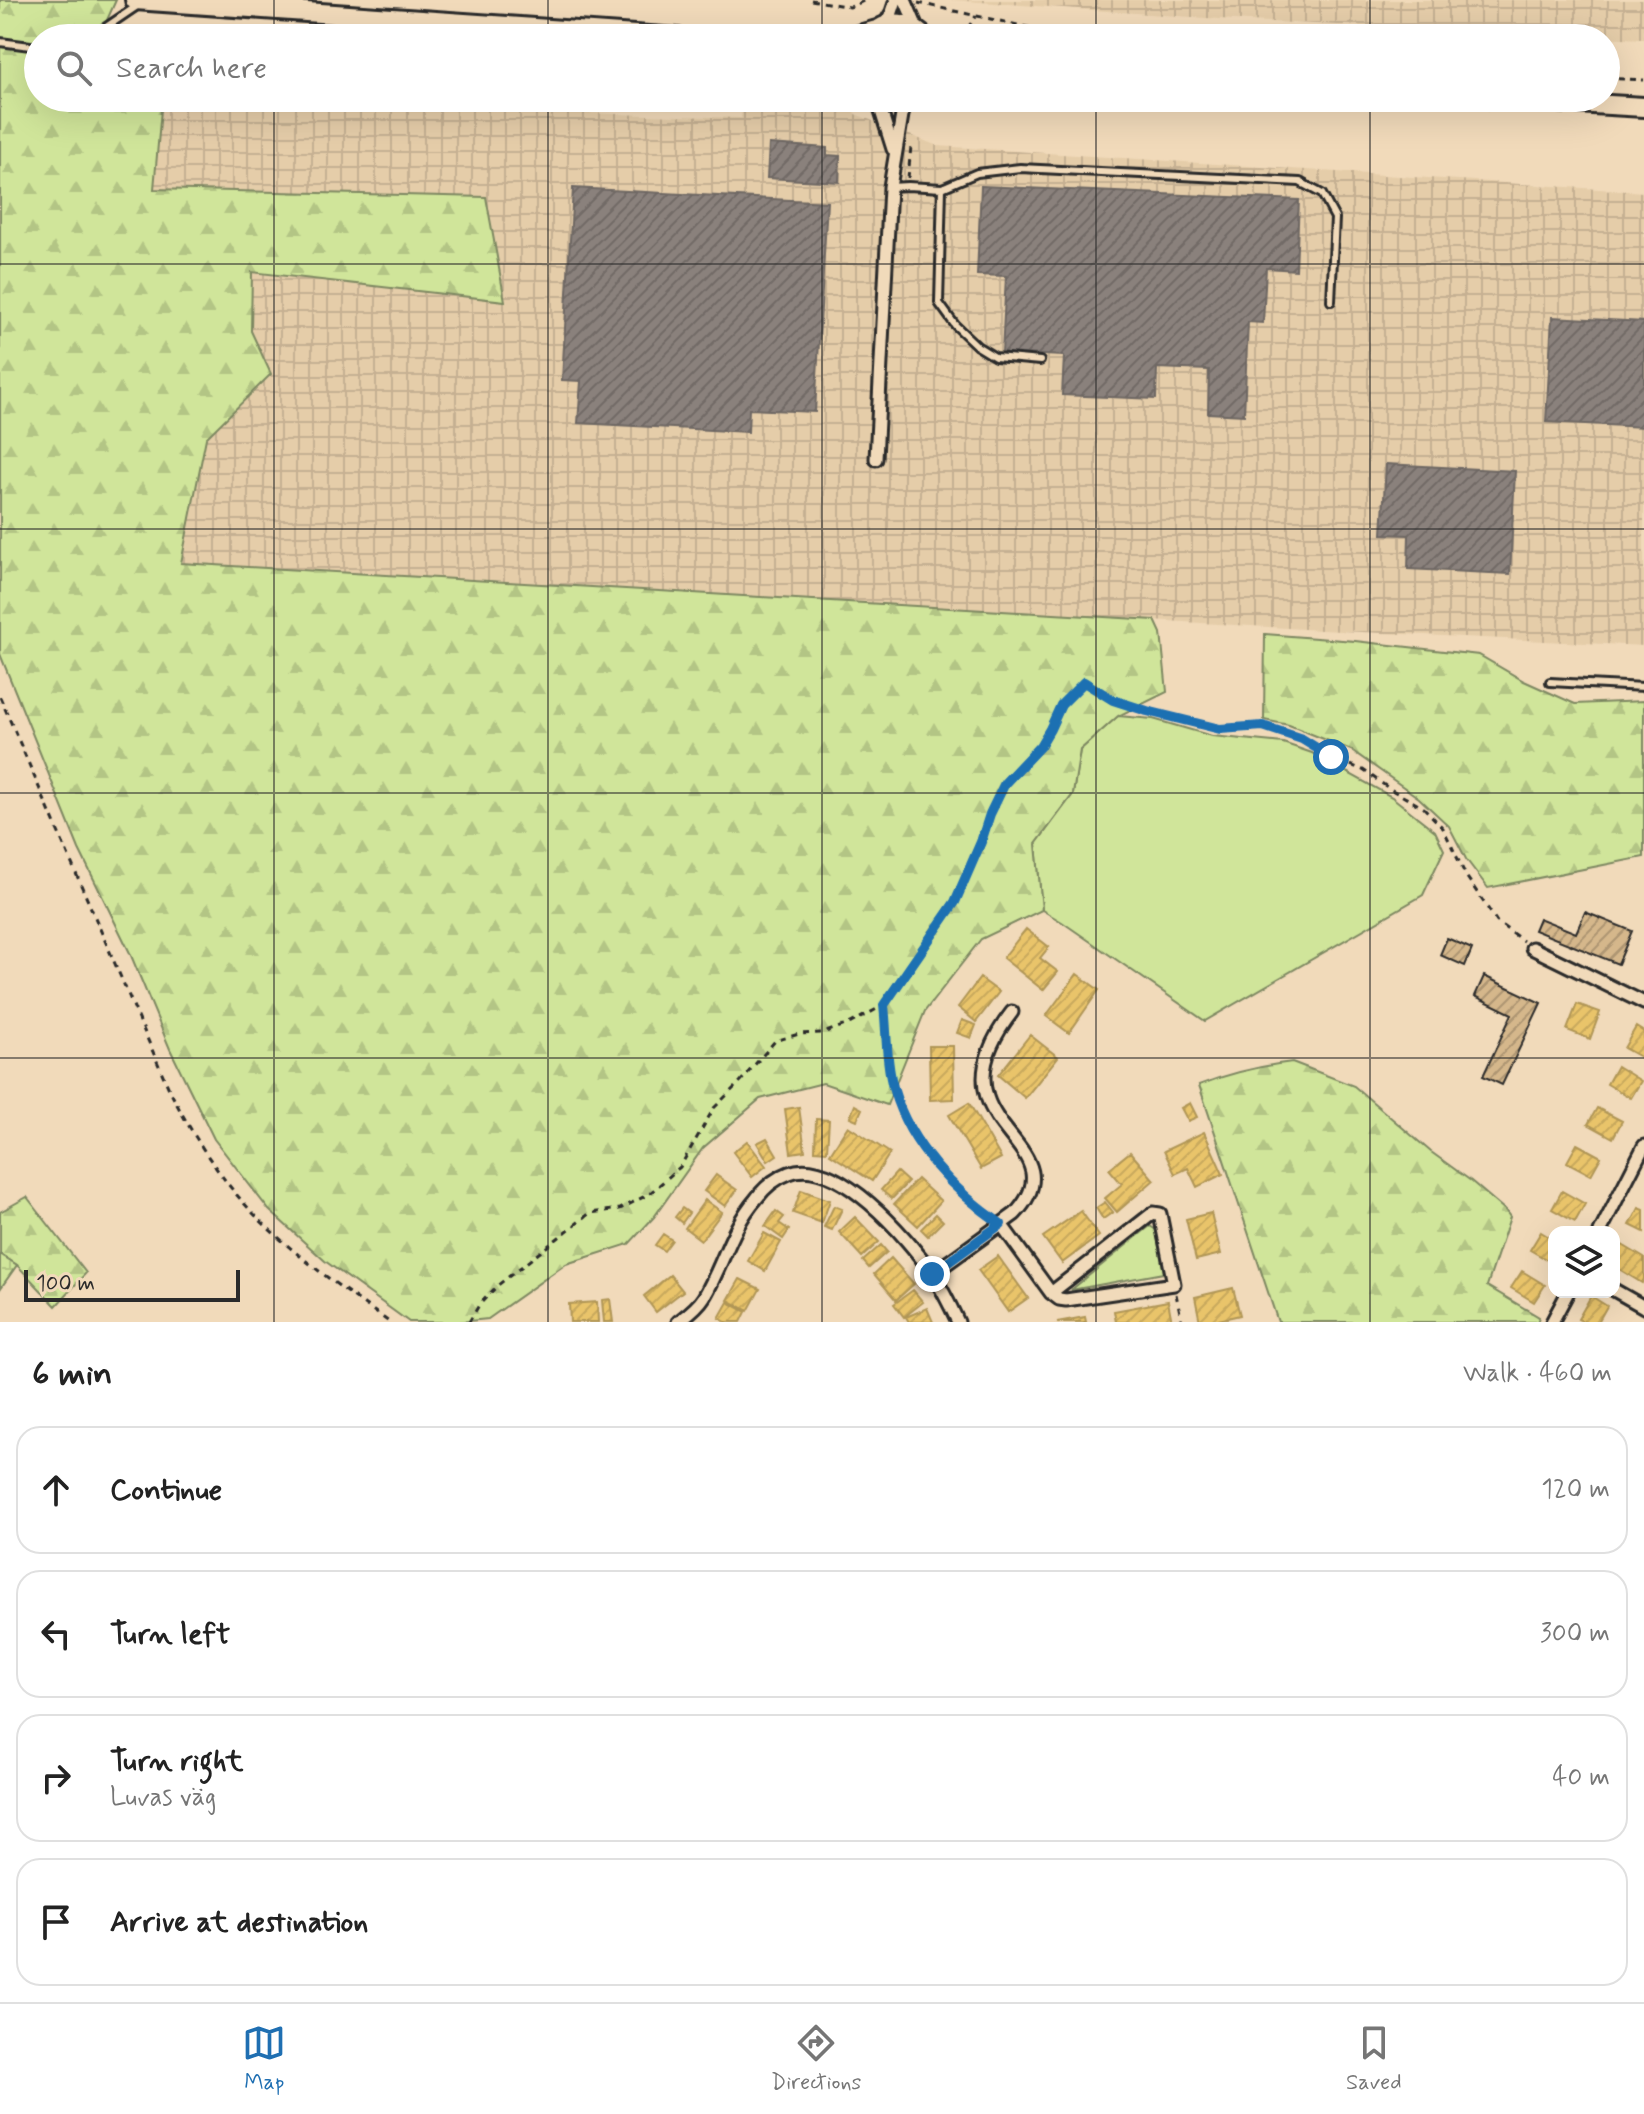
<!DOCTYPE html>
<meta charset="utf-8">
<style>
body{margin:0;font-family:Mynerve,sans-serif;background:#f2f2f2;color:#222}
.controls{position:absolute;right:24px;bottom:24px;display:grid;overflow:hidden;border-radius:16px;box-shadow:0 8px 32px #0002}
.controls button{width:72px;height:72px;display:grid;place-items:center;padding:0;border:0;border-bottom:2px solid #e0e0e0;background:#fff;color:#222;font:40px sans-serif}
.scale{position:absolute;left:24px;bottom:20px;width:216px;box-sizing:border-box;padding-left:8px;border:4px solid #2b2b2b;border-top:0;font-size:22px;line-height:28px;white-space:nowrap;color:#2b2b2b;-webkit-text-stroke:6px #f1daba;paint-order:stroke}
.stop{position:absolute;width:24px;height:24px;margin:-18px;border:6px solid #1f6fb2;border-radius:50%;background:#fff}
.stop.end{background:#1f6fb2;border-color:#fff;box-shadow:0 2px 8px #0008}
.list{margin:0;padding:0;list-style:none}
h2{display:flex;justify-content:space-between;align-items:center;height:104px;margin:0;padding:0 32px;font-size:34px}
h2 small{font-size:26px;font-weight:400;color:#767676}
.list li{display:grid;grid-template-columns:52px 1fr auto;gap:24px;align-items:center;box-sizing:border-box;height:128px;margin:0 16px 16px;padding:0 16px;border:2px solid #e0e0e0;border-radius:24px}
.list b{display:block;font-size:30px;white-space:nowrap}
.list p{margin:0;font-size:26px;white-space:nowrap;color:#767676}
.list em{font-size:26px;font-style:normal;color:#767676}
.icon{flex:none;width:44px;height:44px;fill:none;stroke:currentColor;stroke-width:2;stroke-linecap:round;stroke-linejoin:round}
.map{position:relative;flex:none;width:1644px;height:1322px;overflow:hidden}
.search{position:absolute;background:#fff;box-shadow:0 8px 32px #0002;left:24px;right:24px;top:24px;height:88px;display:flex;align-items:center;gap:20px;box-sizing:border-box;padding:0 28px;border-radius:44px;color:#767676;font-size:30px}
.sheet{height:680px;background:#fff}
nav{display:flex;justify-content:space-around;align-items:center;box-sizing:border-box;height:112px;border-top:2px solid #e0e0e0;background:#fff;font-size:22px;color:#767676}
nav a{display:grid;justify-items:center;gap:4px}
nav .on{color:#1f6fb2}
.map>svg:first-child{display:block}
.industrial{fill:url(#industrial-grid)}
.green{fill:#d0e59a;stroke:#7e8862;stroke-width:2}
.forest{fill:url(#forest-firs);stroke:#7e8862;stroke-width:2}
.wetland{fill:url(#wetland-marsh);stroke:#7e8862;stroke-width:2}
.homes{fill:url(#homes-hatch);stroke:#b09657;stroke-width:2}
.industry{fill:url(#industry-hatch);stroke:#6e6764;stroke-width:2}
.building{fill:url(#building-hatch);stroke:#2b2b2b;stroke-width:2}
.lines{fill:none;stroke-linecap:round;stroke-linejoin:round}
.service-casing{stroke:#2b2b2b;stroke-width:12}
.minor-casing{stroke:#2b2b2b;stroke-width:17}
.primary-casing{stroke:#2b2b2b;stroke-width:24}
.path{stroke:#2b2b2b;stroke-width:3;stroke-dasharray:6 6;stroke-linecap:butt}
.service{stroke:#f1daba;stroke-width:6}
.minor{stroke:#f1daba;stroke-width:11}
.primary{stroke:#f1daba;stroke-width:18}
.route{stroke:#1f6fb2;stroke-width:10}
.grid{fill:none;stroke:#2b2b2b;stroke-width:2;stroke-opacity:0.55}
</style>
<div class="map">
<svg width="1644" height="1322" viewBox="0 0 1644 1322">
<defs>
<pattern id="industrial-grid" width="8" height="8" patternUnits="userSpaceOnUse" patternTransform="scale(2)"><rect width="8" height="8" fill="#e5cda9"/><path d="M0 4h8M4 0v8" fill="none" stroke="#c5b092"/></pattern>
<pattern id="forest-firs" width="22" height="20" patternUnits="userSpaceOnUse" patternTransform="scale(2)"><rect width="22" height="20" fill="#d0e59a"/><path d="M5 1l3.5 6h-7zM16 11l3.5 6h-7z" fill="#b3c585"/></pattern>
<pattern id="wetland-marsh" width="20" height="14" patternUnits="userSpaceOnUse" patternTransform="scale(2)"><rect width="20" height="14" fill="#d0e59a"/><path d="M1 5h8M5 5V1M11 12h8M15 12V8" fill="none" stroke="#b3c585"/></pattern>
<pattern id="homes-hatch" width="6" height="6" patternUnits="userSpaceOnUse" patternTransform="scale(2)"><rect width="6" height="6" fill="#e9c46a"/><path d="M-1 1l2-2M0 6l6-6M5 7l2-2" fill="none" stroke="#c8a95c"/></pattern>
<pattern id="industry-hatch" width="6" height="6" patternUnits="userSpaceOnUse" patternTransform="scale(2)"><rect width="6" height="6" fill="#8a817c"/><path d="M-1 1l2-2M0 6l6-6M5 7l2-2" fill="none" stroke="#716a66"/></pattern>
<pattern id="building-hatch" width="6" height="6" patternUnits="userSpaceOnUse" patternTransform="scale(2)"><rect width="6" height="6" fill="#d5b78b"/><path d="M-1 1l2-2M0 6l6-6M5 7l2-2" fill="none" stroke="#ad9572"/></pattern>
</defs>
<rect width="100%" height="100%" fill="#f1daba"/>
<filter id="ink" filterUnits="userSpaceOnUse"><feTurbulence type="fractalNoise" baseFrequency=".0125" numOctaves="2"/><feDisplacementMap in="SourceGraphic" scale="16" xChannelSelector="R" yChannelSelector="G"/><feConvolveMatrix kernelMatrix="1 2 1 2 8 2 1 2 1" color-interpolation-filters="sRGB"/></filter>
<g filter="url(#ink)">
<!-- industrial -->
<path class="industrial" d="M951 0H1644V39L1248 21Z
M162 98H394V107L741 118 744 98H849L855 114 938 146 1644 192V646L1321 630 181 563 206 438 271 374 251 331V272L505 301 153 189Z"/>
<!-- green -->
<path class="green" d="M1118 716 1153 719 1212 736 1283 743 1312 753 1392 797 1435 831 1444 850 1423 895 1205 1021 1062 922 1042 910 1036 844 1073 794 1080 750Z
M1150 1226 1156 1230 1164 1273 1071 1290Z"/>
<!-- forest -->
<path class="forest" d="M0 0H116L99 38H38V98H162L154 189 486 197 505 301 252 272 251 331 271 374 206 438 181 563 1155 620 1161 633 1167 692 1118 716 1080 750 1073 794 1036 844 1042 910 981 939 925 1011 887 1105 823 1083 760 1099 703 1148 654 1217 629 1244 566 1264 488 1319 459 1322H409L325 1261 269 1210 214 1139 170 1049 130 953 79 849 0 654Z
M1265 634 1355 641 1479 655 1524 681 1575 704 1644 701V857L1488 888 1466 859 1449 826 1419 798 1351 750 1289 725 1264 720Z
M1292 1062 1354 1086 1431 1152 1471 1181 1505 1210 1510 1217 1487 1286 1539 1317 1537 1322H1278L1199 1085C1230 1073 1260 1066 1292 1062Z
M27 1197 86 1273 56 1306 17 1265 0 1254V1212Z"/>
<!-- wetland -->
<path class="wetland" d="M0 1254 17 1265 0 1289Z"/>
<!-- homes -->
<path class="homes" d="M1026 929 1049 947 1040 958 1058 972 1043 990 1003 958Z
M1077 974 1099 990 1069 1033 1046 1016Z
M980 978 999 992 976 1022 958 1007Z
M1577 1004 1600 1012 1590 1039 1567 1030Z
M962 1020 976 1025 971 1038 957 1033Z
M1636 1027 1644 1032V1059L1624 1048Z
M1030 1035 1058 1057 1025 1098 998 1075Z
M929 1046H953L954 1099 930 1100Z
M1617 1066 1641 1081 1631 1098 1607 1084Z
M969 1103 1001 1158 981 1169 949 1115Z
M1190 1103 1197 1117 1188 1121 1181 1108Z
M855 1105 862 1109 857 1120 850 1117Z
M799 1107 805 1151 791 1153 785 1109Z
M1597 1108 1622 1121 1613 1138 1588 1124Z
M816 1119 829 1120 827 1151 815 1150Z
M848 1126 890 1153 872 1181 830 1154Z
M1204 1132 1223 1174 1197 1187 1188 1168 1175 1174 1164 1151Z
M767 1138 777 1155 768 1161 757 1143Z
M747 1141 766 1166 752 1177 733 1152Z
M1577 1144 1601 1157 1591 1175 1567 1162Z
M1130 1152 1154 1180 1117 1212 1105 1198 1122 1184 1109 1169Z
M897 1172 908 1182 892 1199 881 1190Z
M716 1175 737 1190 725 1206 704 1191Z
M917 1179 941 1201 918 1226 894 1204Z
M801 1190 830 1200 822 1223 793 1213Z
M1562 1191 1585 1204 1575 1222 1552 1209Z
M705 1200 722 1212 701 1240 685 1228Z
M1105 1202 1113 1212 1103 1219 1096 1208Z
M834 1206 842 1209 832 1230 824 1227Z
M682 1208 689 1213 682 1223 675 1217Z
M1639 1208 1644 1210V1232L1630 1225Z
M776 1211 784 1217 779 1223 789 1230 783 1239 765 1226Z
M1081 1211 1099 1236 1062 1263 1043 1237Z
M1211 1213 1221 1254 1196 1260 1186 1219Z
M936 1214 943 1221 928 1236 921 1229Z
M855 1217 879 1242 862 1257 839 1232Z
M1541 1232 1554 1240 1553 1263 1530 1250Z
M764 1233 781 1242 765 1271 748 1261Z
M663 1234 672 1240 664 1251 655 1245Z
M1619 1243 1644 1258V1279L1642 1283 1614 1266V1252Z
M881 1245 887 1252 869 1268 863 1261Z
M998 1256 1028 1298 1008 1312 978 1270Z
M891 1258 914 1284 896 1300 874 1274Z
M1522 1271 1545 1285 1534 1302 1511 1288Z
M670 1275 683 1291 656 1312 644 1296Z
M740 1279 760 1289 748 1311 728 1300Z
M1233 1288 1240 1315 1210 1322H1200L1195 1297Z
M913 1290 923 1302 904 1317 894 1304Z
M1591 1296 1607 1306 1598 1322H1584L1578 1319Z
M610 1299 613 1322H604L602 1300Z
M1168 1301 1172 1322H1116L1114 1311Z
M597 1302 598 1322H570L569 1304Z
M728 1302 746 1312 741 1322H726L719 1318Z
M927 1308 933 1322H909L906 1317Z
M1085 1317 1086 1322H1057Z"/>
<!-- industry -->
<path class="industry" d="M769 144 827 148V155L840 156 839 182 767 178Z
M981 186 1299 200 1296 270 1266 268 1263 323 1248 322 1244 415 1208 413 1209 370 1157 368 1156 399 1062 395 1064 356 1002 353 1006 276 977 275Z
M573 188 827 202 815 412 749 409 748 432 578 423 581 381 562 380Z
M1552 317 1644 322V427L1546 422Z
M1386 464 1515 471 1510 574 1408 569 1409 535 1382 534Z"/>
<!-- building -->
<path class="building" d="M1585 912 1632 931 1618 964 1534 930 1539 918 1576 933Z
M1447 938 1472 949 1465 966 1440 955Z
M1484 976 1541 1003 1502 1085 1483 1076 1512 1014 1475 996Z"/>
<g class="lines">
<defs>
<path id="service" d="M90 38 140 4
M0 42 38 47
M891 187 908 186 942 188 977 173 1020 168 1300 182 1322 194 1335 218 1331 301
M942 188 939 303 955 325 977 346 995 357 1040 361
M1550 682 1644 687"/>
<path id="minor" d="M905 0 918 30
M883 27 892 12 896 0
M877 98 893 149
M876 459 890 187 903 109 909 98
M1532 948 1644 1003
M1001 1224 1051 1293 1059 1299 1066 1300 1174 1284 1160 1214 1153 1213 1051 1293
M1600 1232 1644 1146
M932 1274 1015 1214C1062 1164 1001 1141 987 1097 977 1067 994 1035 1012 1012
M1614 1290 1644 1307
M678 1322C687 1315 698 1307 704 1297 723 1265 731 1228 756 1199 764 1188 776 1178 789 1173 836 1154 909 1239 932 1273 942 1289 950 1305 958 1322
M1552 1322 1568 1292"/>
<path id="primary" d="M135 0 678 38
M848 38 877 30
M869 38C888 18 906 20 925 38
M1488 98 1644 107"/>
</defs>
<!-- service casing -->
<use href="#service" class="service-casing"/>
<!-- minor casing -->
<use href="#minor" class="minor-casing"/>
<!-- primary casing -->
<use href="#primary" class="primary-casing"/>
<!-- path -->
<path class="path" d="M811 0 850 7 866 0
M918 3 1077 38
M961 38 976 16
M1606 78 1644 80
M908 178 911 146
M0 697 169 1089C193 1137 225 1187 264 1224 302 1261 346 1291 389 1322
M884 1005C887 1033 886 1065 894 1092 908 1139 951 1189 991 1217
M1176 1294 1182 1322
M469 1322 479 1305 498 1285 590 1213 620 1209 649 1194 680 1167 714 1108 741 1081 775 1041 799 1034 823 1033 851 1023 884 1005 955 902 981 842 990 814 1005 783 1040 746 1050 729 1061 705 1084 682 1113 700 1147 711 1220 729 1263 726 1302 739 1331 757 1363 770 1390 789 1424 808 1443 828 1466 876 1497 922 1523 941"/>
<!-- service -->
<use href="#service" class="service"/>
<!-- minor -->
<use href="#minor" class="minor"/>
<!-- primary -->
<use href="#primary" class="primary"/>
</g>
</g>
<g class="lines" filter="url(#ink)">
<!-- route -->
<path class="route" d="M932 1274 1001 1224C955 1192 910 1146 894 1091 886 1064 887 1033 884 1005L955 902 981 842 990 814 1005 783 1040 746 1050 729 1061 705 1084 682 1113 700 1147 711 1220 729 1263 726 1302 739 1331 757"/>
</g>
<!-- grid -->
<path class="grid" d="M274 0V38M548 0V38M822 0V38M1096 0V38M1370 0V38M274 98V1322M548 98V1322M822 98V1322M1096 98V1322M1370 98V1322M0 264H1644M0 529H1644M0 793H1644M0 1058H1644"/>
</svg>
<div class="controls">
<button><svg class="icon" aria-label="layers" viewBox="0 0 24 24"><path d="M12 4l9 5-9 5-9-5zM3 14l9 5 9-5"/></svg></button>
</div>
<div class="scale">100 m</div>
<div class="stop" style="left:1331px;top:757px"></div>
<div class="stop end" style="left:932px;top:1274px"></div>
<div class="search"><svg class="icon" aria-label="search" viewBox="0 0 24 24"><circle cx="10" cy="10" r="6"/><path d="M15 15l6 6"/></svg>Search here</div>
</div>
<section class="sheet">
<h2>6 min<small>Walk · 460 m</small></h2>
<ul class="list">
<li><svg class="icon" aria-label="ahead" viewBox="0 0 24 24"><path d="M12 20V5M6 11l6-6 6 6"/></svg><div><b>Continue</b></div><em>120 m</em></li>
<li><svg class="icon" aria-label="left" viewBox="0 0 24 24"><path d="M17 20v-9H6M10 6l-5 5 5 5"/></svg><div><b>Turn left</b></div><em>300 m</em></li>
<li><svg class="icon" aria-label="right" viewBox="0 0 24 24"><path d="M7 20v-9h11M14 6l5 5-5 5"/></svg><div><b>Turn right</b><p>Luvas väg</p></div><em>40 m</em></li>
<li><svg class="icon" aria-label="arrive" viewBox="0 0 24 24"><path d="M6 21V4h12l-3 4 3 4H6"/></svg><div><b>Arrive at destination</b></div></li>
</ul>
</section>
<nav>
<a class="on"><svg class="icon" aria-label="map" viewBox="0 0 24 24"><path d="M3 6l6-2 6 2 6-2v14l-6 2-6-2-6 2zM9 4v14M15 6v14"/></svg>Map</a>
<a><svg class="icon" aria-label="directions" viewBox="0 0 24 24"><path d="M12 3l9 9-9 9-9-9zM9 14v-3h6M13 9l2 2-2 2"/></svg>Directions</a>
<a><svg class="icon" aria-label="saved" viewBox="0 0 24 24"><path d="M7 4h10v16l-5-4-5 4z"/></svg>Saved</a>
</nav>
